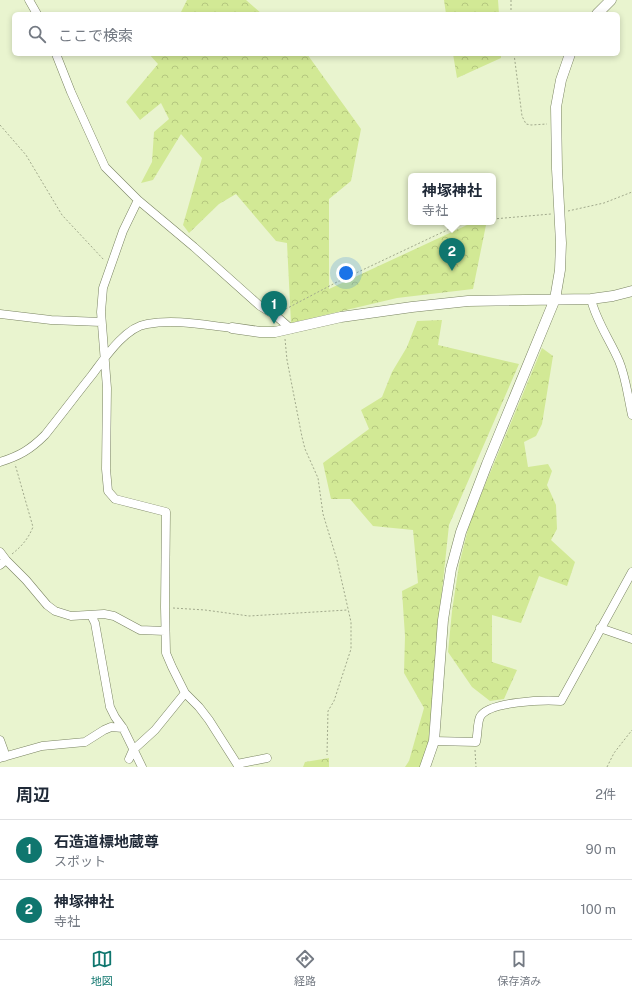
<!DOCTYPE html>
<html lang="ja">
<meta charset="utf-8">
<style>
body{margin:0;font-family:"Public Sans","Noto Sans JP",sans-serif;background:#f6f6f7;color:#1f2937}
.you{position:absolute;left:346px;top:273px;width:14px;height:14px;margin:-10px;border:3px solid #fff;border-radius:50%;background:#1a73e8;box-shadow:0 0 0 6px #1a73e833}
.badge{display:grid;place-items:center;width:26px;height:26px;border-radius:50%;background:#0f766e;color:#fff;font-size:13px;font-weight:700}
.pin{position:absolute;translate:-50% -33px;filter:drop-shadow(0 1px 2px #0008)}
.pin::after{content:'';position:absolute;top:21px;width:14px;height:12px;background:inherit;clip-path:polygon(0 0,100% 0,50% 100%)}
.popup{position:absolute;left:408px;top:173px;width:88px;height:52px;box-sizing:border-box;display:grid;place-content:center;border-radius:6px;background:#fff;filter:drop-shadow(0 1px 3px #0005);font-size:13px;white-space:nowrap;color:#747a83}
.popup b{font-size:15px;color:#1f2937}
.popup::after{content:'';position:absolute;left:50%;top:100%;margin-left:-8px;border:8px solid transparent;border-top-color:#fff}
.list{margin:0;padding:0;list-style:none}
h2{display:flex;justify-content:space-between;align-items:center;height:52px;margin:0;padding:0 16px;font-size:17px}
h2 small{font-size:13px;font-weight:400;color:#747a83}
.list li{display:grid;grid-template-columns:26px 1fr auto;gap:12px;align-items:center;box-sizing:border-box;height:60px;padding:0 16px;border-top:1px solid #e0e1e3}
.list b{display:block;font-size:15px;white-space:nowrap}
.list p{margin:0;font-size:13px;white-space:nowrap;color:#747a83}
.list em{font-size:13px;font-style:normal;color:#747a83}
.icon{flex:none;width:22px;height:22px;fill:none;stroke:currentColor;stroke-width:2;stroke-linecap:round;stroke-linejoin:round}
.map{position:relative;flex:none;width:632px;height:767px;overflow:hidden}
.search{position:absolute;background:#fff;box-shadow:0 2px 6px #0003;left:12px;right:12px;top:12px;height:44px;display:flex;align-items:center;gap:10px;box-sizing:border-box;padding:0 14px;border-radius:6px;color:#747a83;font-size:15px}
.sheet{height:172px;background:#fff}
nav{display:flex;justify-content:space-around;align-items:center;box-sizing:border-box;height:56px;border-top:1px solid #e0e1e3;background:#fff;font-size:11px;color:#747a83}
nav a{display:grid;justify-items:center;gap:2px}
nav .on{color:#0f766e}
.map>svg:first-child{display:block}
.forest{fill:url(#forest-crowns)}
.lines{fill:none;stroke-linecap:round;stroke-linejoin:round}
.minor-casing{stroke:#798361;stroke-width:9}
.tertiary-casing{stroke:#798361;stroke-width:11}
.path{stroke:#a1a98c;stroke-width:1;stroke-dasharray:2 2;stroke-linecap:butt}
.minor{stroke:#fff;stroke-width:8}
.tertiary{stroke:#fff;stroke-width:10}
</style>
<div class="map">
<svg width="632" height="767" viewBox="0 0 632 767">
<defs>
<pattern id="forest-crowns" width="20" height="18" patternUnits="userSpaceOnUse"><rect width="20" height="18" fill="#d2e995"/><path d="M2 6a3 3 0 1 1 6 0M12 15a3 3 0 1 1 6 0" fill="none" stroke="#b4c77f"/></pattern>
</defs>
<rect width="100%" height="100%" fill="#e9f4cf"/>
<!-- forest -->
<path class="forest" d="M187 0H246L262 14H180Z
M444 0H498L499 14H446Z
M149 54H307L361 129 351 181 329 199V289L467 225H486L473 289 397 298 291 323 287 243 276 241 236 194 219 204 189 233 183 225 202 158 181 134 153 180 141 183 152 162 154 132 169 119 161 103 140 120 126 102 158 64Z
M453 54H501V58L457 78Z
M442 320 438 345 519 364 449 525 439 619 430 738 420 767H405L409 761 424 708 404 673 405 636 402 591 418 583 413 530 373 526 350 499H331L323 463 369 429 361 410 382 397 392 372 407 347 417 321Z
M542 348 553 356 542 424 536 436 524 442 528 467 548 464 552 471 547 485 556 505 557 529 551 540 575 562 567 586 539 576 521 623 492 615V662L517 670 504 699 490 701 472 687 448 652 452 611 459 565 470 521Z
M329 758V767H303L305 762Z"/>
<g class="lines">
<defs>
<path id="minor" d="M29 0 37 14
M56 54 71 92 105 167 138 200 194 247 260 306 275 315 291 329
M138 200 123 231 103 288 101 312 107 388 106 469 108 491 115 499 166 512 165 607 166 653 172 667 185 693 199 707 209 720 237 764 267 758
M591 299C596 321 610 340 619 361 626 378 628 397 632 415
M0 314 51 320 101 322
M0 462C19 456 30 450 45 435 61 415 76 395 92 375 104 359 125 327 147 324 175 319 204 325 232 328
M0 552 6 560 26 580 47 605 55 611 71 616 104 614 114 616 140 630 165 631
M0 565 6 560
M91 615 95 623 110 707 115 717 123 728 142 767
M600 628 632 639
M0 740 4 751V757
M434 741 476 742C478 734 477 724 480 717 488 701 545 700 561 701L632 572
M0 758 42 746 85 742 104 730 111 727 123 728
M129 759 133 750 143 741 155 730 185 693"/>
<path id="tertiary" d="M597 14 611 0
M232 328 260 332H275L341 317 412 307 468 301 591 299 613 296 632 291
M425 767 434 741 443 620 451 569 461 532 487 464 555 299 560 270 561 243 557 169 556 107 561 80 570 54"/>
</defs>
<!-- minor casing -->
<use href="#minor" class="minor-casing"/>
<!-- tertiary casing -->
<use href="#tertiary" class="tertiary-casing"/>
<!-- path -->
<path class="path" d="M511 14V0
M514 54 522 116 526 124 531 125 547 124
M0 125 26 155 62 215 104 260
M568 211 604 203 632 192
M493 219 551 214
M282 311 337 282 464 222
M285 339 287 360 302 437 305 449 318 478 323 514 337 560 351 622V649L334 701 328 711 327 755
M12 554C22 546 28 539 33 527L15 464
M173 608 205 610 249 616 347 610
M475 750 476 767
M607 767 614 753 632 730"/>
<!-- minor -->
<use href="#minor" class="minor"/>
<!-- tertiary -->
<use href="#tertiary" class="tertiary"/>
</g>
</svg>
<div class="you"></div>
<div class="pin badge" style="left:274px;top:324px">1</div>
<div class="pin badge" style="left:452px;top:271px">2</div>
<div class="popup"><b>神塚神社</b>寺社</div>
<div class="search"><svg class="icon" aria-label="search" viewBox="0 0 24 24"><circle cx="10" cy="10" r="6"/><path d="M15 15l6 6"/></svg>ここで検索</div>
</div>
<section class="sheet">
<h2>周辺<small>2件</small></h2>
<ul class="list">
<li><span class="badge">1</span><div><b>石造道標地蔵尊</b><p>スポット</p></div><em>90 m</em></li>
<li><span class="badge">2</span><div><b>神塚神社</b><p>寺社</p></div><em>100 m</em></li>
</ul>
</section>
<nav>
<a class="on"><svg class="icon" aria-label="map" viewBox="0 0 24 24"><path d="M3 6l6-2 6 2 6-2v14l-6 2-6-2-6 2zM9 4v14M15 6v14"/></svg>地図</a>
<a><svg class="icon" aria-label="directions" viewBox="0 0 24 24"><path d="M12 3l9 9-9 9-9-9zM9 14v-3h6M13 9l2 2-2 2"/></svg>経路</a>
<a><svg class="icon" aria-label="saved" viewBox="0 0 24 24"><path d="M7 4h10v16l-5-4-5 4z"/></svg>保存済み</a>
</nav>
